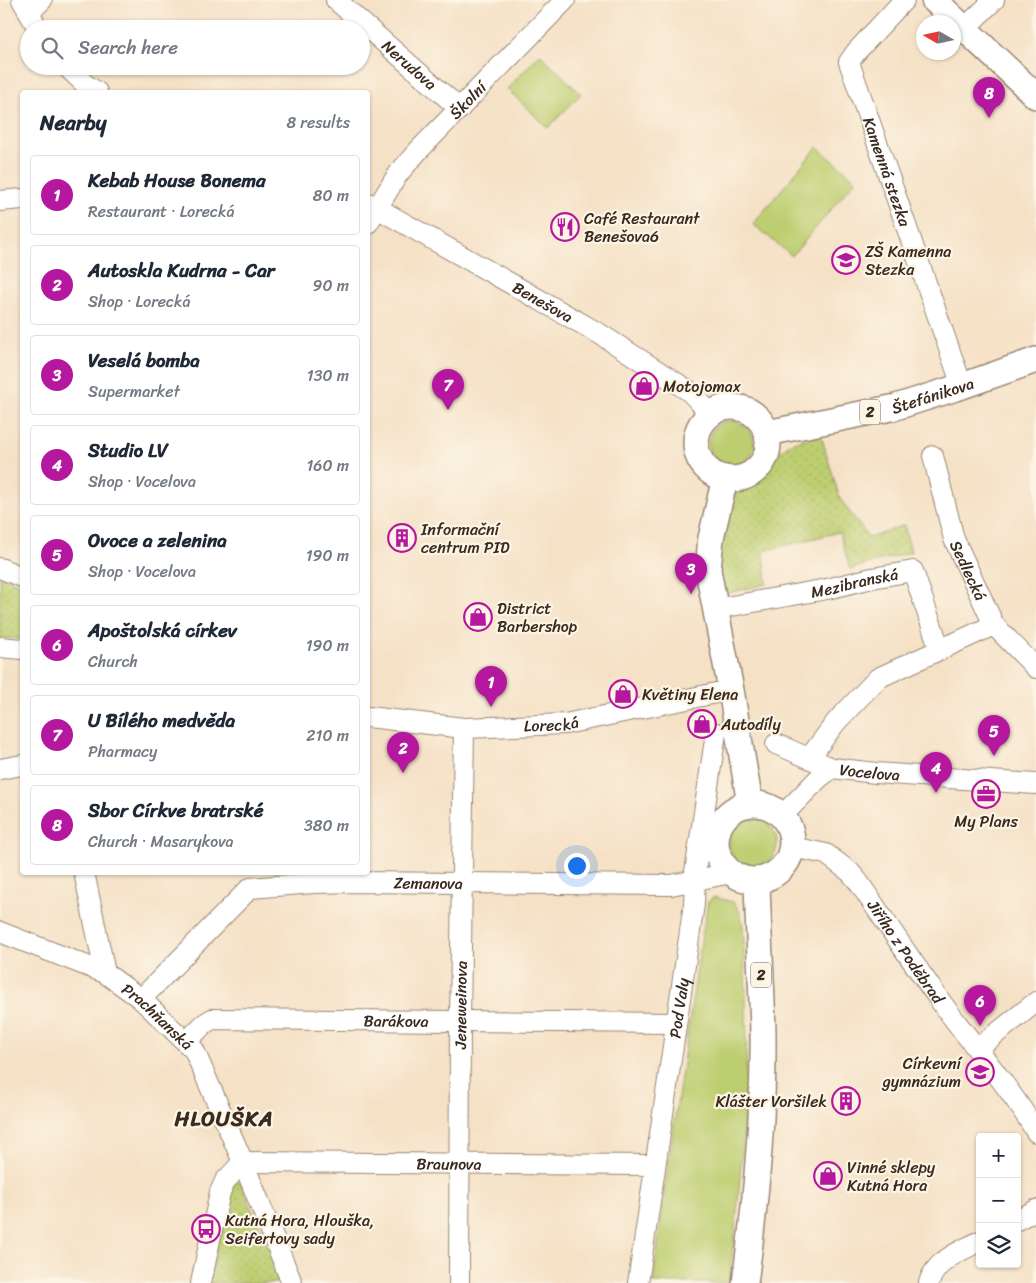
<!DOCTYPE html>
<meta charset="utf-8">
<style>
body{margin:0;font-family:Sriracha,sans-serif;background:#f6f6f7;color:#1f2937}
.controls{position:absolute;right:15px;bottom:15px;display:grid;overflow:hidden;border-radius:5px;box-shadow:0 1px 4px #0004}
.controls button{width:45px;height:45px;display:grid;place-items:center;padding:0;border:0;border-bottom:1px solid #e0e1e3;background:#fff;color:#1f2937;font:25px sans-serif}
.compass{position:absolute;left:916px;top:15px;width:45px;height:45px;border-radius:50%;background:#fff;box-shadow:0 1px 4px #0004;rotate:279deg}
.you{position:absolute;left:576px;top:865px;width:18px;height:18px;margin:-12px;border:4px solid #fff;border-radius:50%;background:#1a73e8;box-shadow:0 0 0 8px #1a73e833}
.badge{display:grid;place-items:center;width:32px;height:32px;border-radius:50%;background:#b5179e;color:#fff;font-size:16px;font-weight:700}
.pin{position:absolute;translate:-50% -41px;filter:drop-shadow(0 1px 2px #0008)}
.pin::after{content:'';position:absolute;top:26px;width:18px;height:15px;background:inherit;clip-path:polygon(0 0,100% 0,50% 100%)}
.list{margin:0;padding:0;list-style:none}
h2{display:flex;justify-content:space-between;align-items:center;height:65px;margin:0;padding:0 20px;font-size:21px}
h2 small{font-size:16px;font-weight:400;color:#747a83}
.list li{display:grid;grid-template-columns:32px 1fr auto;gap:15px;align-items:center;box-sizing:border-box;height:80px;margin:0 10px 10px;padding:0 10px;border:1px solid #e0e1e3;border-radius:5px}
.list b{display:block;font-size:19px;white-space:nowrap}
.list p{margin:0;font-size:16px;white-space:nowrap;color:#747a83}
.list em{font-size:16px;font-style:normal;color:#747a83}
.icon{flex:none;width:28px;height:28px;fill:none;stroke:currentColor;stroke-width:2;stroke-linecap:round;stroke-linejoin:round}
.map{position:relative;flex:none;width:1036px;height:1283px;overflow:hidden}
.search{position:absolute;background:#fff;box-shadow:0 1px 4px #0004;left:20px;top:20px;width:350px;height:55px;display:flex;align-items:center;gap:12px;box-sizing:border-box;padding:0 18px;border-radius:28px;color:#747a83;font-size:19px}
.panel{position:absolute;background:#fff;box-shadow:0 1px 4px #0004;left:20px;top:90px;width:350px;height:785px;border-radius:5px}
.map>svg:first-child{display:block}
.green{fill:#bdce70;stroke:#7c7c47}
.park{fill:url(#park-dots);stroke:#7c7c47}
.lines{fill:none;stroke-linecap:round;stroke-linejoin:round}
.minor-casing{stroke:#988672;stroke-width:22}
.major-casing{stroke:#988672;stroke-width:28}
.minor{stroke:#fff;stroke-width:20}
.major{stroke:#fff;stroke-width:25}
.labels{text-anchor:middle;stroke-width:4.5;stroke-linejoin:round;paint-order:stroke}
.shield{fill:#fcf5e5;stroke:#75675a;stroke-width:1}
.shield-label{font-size:15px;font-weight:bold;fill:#3b2a1e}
.street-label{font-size:16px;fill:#3b2a1e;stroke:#fcf5e5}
.poi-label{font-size:16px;fill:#3b2a1e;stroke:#fcf5e5;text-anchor:start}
.district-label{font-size:21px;font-weight:bold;letter-spacing:1px;fill:#3b2a1e;stroke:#fcf5e5}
</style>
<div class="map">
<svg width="1036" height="1283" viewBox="0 0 1036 1283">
<defs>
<pattern id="park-dots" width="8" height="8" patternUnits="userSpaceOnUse" patternTransform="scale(1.25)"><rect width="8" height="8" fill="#bdce70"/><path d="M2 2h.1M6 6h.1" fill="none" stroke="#a3b161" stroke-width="1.8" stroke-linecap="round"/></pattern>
</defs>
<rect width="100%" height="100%" fill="#fcf5e5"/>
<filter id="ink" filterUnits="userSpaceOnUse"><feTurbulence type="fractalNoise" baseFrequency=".02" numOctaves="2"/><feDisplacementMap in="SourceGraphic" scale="10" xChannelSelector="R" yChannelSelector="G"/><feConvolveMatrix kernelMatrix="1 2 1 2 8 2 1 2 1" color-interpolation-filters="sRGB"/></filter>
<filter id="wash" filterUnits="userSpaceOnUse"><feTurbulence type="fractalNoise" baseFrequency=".0096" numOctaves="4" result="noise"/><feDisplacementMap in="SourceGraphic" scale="20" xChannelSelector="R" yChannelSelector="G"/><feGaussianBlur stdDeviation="1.12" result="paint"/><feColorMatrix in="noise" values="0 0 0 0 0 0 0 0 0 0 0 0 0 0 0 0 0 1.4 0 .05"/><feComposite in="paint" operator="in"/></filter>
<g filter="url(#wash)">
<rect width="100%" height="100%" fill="#f5e1c6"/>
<!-- green -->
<path class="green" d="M540 54 581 94 548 128 507 89Z
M817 147 856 180 792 256 753 224Z
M708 444a23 23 0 1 1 46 0a23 23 0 1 1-46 0Z
M729 843a24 24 0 1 1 48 0a24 24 0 1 1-48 0Z
M714 897 733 902C746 915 743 939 744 956 751 1066 742 1174 729 1283H653L666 1179 701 942 708 902Z"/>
<!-- park -->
<path class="park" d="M819 436 822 439 840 499 869 538 904 525 911 552 850 569 839 532 764 551 767 584 724 594C722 589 717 582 716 577 713 563 726 506 734 495 741 485 754 484 763 476 767 472 770 465 773 460 786 442 798 440 819 436Z
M0 576 22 585V639L0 638Z
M240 1180 283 1283H209L230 1187Z"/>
</g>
<g filter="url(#ink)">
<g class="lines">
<defs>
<g id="minor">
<path d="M22 0 38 29"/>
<path id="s1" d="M336 0 460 109"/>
<path id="s2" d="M904 0 856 52 849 62 962 386"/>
<path d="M29 13 42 0"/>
<path d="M964 29 994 0"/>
<path d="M66 66 86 85 97 92"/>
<path d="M0 201 22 199"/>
<path id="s3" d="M368 203 600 334 689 391 711 414"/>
<path id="s4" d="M368 223 398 174 417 152 565 0"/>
<path id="s5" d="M933 456 954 539 994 625 1036 668"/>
<path d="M0 568 22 577"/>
<path id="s6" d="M715 609 827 589 872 578 913 571 940 650"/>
<path d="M0 647 22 649"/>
<path id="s7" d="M368 717 464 728 565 724 731 690"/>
<path id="s8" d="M776 744 832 768 876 773 1036 784"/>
<path d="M810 757 836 722 878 678 994 625"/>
<path d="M0 769 22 765"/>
<path d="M782 816 819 778 832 768"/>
<path id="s9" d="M792 847 826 854 850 872 857 880C886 922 914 965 944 1006 975 1048 1010 1087 1036 1132"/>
<path d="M84 872 105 973"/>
<path id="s10" d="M0 932 105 973 141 999 194 1050 243 1162 292 1283"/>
<path id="s11" d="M141 999 250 888 314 883 358 882 671 885 731 873"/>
<path id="s12" d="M186 1042 204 1024 212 1019 676 1023"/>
<path d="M978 1048 1036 1002"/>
<path id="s13" d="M243 1162 655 1165"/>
<path d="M1017 1220 1036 1210"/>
<path d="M201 1283 220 1192 225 1181 243 1162"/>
<path id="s14" d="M459 1283 460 1021 464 728"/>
<path id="s15" d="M638 1283 694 904 695 872 716 733"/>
<path d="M929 1283C935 1260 961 1251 980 1241"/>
</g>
<g id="major">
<path d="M934 0 1036 96"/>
<circle cx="732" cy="443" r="36"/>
<path id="s16" d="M767 433 896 407 962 386 1036 360"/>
<path d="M725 478 711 538 708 570 731 690 750 804"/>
<circle cx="754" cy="842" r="38"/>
<path d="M745 1283C756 1200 764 1116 763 1033 762 982 758 931 757 880"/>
</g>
</defs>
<!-- minor casing -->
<use href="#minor" class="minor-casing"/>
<!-- major casing -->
<use href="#major" class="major-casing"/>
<!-- minor -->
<use href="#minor" class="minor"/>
<!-- major -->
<use href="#major" class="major"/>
</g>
</g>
<!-- icons -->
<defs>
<symbol id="restaurant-ring" viewBox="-11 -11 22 22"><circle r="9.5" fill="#fcf5e5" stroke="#b5179e" stroke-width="1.5"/><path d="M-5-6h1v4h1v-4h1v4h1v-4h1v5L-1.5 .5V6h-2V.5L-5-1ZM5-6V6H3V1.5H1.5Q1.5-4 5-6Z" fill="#b5179e"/></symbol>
<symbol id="school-ring" viewBox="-11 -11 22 22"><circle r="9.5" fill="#fcf5e5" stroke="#b5179e" stroke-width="1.5"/><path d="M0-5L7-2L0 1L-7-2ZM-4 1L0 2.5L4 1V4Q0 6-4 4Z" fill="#b5179e"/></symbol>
<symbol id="shop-ring" viewBox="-11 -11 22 22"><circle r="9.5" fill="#fcf5e5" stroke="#b5179e" stroke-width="1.5"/><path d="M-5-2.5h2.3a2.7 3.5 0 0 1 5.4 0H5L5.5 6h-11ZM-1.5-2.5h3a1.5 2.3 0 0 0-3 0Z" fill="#b5179e"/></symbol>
<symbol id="building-ring" viewBox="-11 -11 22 22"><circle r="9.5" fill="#fcf5e5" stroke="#b5179e" stroke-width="1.5"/><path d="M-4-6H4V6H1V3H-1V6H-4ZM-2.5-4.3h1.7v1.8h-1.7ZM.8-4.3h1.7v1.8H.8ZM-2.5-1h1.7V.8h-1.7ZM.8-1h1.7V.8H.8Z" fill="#b5179e"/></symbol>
<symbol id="office-ring" viewBox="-11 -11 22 22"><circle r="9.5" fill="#fcf5e5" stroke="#b5179e" stroke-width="1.5"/><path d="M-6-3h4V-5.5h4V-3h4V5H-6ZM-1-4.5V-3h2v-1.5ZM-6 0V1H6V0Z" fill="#b5179e"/></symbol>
<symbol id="bus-ring" viewBox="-11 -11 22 22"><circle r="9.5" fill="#fcf5e5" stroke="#b5179e" stroke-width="1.5"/><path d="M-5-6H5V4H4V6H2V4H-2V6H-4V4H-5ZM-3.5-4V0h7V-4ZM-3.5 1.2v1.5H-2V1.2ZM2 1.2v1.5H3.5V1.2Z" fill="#b5179e"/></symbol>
</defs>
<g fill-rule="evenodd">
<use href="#restaurant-ring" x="549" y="211" width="32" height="32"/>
<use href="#school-ring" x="830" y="244" width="32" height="32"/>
<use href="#shop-ring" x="628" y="370" width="32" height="32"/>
<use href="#building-ring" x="386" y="522" width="32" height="32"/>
<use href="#shop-ring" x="462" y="601" width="32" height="32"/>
<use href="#shop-ring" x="607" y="678" width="32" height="32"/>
<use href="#shop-ring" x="686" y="708" width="32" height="32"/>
<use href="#office-ring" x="970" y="778" width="32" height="32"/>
<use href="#school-ring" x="964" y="1056" width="32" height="32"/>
<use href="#building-ring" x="830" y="1085" width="32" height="32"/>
<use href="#shop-ring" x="812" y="1160" width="32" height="32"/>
<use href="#bus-ring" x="190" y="1213" width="32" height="32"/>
</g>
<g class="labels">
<!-- shield labels -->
<g class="shield">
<rect x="860" y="399.5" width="20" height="25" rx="4"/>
<rect x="751" y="962.5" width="20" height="25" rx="4"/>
</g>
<g class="shield-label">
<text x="870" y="417">2</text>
<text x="761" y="980">2</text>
</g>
<!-- street labels -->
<g class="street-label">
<text dy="6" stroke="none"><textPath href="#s1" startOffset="98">Nerudova</textPath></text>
<text dy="6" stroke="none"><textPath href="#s4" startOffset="159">Školní</textPath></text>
<text dy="6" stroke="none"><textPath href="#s2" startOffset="199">Kamenná stezka</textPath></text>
<text dy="6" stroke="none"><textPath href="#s3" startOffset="201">Benešova</textPath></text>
<text dy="6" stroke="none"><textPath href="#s16" startOffset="170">Štefánikova</textPath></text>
<text dy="6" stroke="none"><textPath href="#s5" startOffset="120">Sedlecká</textPath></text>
<text dy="6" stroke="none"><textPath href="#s6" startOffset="142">Mezibranská</textPath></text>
<text dy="6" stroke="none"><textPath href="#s7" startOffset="184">Lorecká</textPath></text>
<text dy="6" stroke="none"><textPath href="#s8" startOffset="99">Vocelova</textPath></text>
<text dy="6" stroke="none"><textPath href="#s11" startOffset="334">Zemanova</textPath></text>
<text dy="6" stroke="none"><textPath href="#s9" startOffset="162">Jiřího z Poděbrad</textPath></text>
<text dy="6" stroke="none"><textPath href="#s14" startOffset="278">Jeneweinova</textPath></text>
<text dy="6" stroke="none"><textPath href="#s15" startOffset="278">Pod Valy</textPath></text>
<text dy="6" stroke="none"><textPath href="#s10" startOffset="181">Prachňanská</textPath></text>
<text dy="6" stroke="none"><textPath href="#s12" startOffset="219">Barákova</textPath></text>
<text dy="6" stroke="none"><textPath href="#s13" startOffset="206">Braunova</textPath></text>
</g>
<!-- poi labels -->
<g class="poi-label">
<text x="584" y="224">Café Restaurant<tspan x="584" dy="18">Benešova6</tspan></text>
<text x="865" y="257">ZŠ Kamenna<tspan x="865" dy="18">Stezka</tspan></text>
<text x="663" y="392">Motojomax</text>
<text x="421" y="535">Informační<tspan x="421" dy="18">centrum PID</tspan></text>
<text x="497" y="614">District<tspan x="497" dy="18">Barbershop</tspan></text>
<text x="642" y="700">Květiny Elena</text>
<text x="721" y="730">Autodíly</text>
<text x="986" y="827" text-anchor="middle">My Plans</text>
<text x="961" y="1069" text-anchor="end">Církevní<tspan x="961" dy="18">gymnázium</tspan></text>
<text x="827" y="1107" text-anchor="end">Klášter Voršilek</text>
<text x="847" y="1173">Vinné sklepy<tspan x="847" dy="18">Kutná Hora</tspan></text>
<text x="225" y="1226">Kutná Hora, Hlouška,<tspan x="225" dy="18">Seifertovy sady</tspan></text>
</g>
<!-- district labels -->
<g class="district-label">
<text x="224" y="1126">HLOUŠKA</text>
</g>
</g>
</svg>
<div class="controls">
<button>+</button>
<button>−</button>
<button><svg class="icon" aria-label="layers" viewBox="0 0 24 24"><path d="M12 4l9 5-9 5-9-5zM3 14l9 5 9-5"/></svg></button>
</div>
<svg class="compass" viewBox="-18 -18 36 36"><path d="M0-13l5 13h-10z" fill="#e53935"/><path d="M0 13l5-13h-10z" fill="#747a83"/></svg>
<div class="you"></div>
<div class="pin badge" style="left:491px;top:707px">1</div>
<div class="pin badge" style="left:403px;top:773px">2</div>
<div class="pin badge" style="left:691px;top:594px">3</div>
<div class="pin badge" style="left:936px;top:793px">4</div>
<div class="pin badge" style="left:994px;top:756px">5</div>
<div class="pin badge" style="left:980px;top:1026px">6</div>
<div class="pin badge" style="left:448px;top:410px">7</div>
<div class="pin badge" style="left:989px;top:118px">8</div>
<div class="search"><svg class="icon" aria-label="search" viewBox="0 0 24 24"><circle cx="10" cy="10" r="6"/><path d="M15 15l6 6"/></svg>Search here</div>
<section class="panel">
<h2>Nearby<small>8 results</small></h2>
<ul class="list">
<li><span class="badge">1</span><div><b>Kebab House Bonema</b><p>Restaurant · Lorecká</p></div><em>80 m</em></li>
<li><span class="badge">2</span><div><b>Autoskla Kudrna - Car</b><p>Shop · Lorecká</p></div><em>90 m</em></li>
<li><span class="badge">3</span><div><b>Veselá bomba</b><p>Supermarket</p></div><em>130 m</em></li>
<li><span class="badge">4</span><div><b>Studio LV</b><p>Shop · Vocelova</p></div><em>160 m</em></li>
<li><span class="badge">5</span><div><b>Ovoce a zelenina</b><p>Shop · Vocelova</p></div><em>190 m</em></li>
<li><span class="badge">6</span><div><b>Apoštolská církev</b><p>Church</p></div><em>190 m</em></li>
<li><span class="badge">7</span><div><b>U Bílého medvěda</b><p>Pharmacy</p></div><em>210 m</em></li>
<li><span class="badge">8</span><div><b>Sbor Církve bratrské</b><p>Church · Masarykova</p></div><em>380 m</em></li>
</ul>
</section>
</div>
